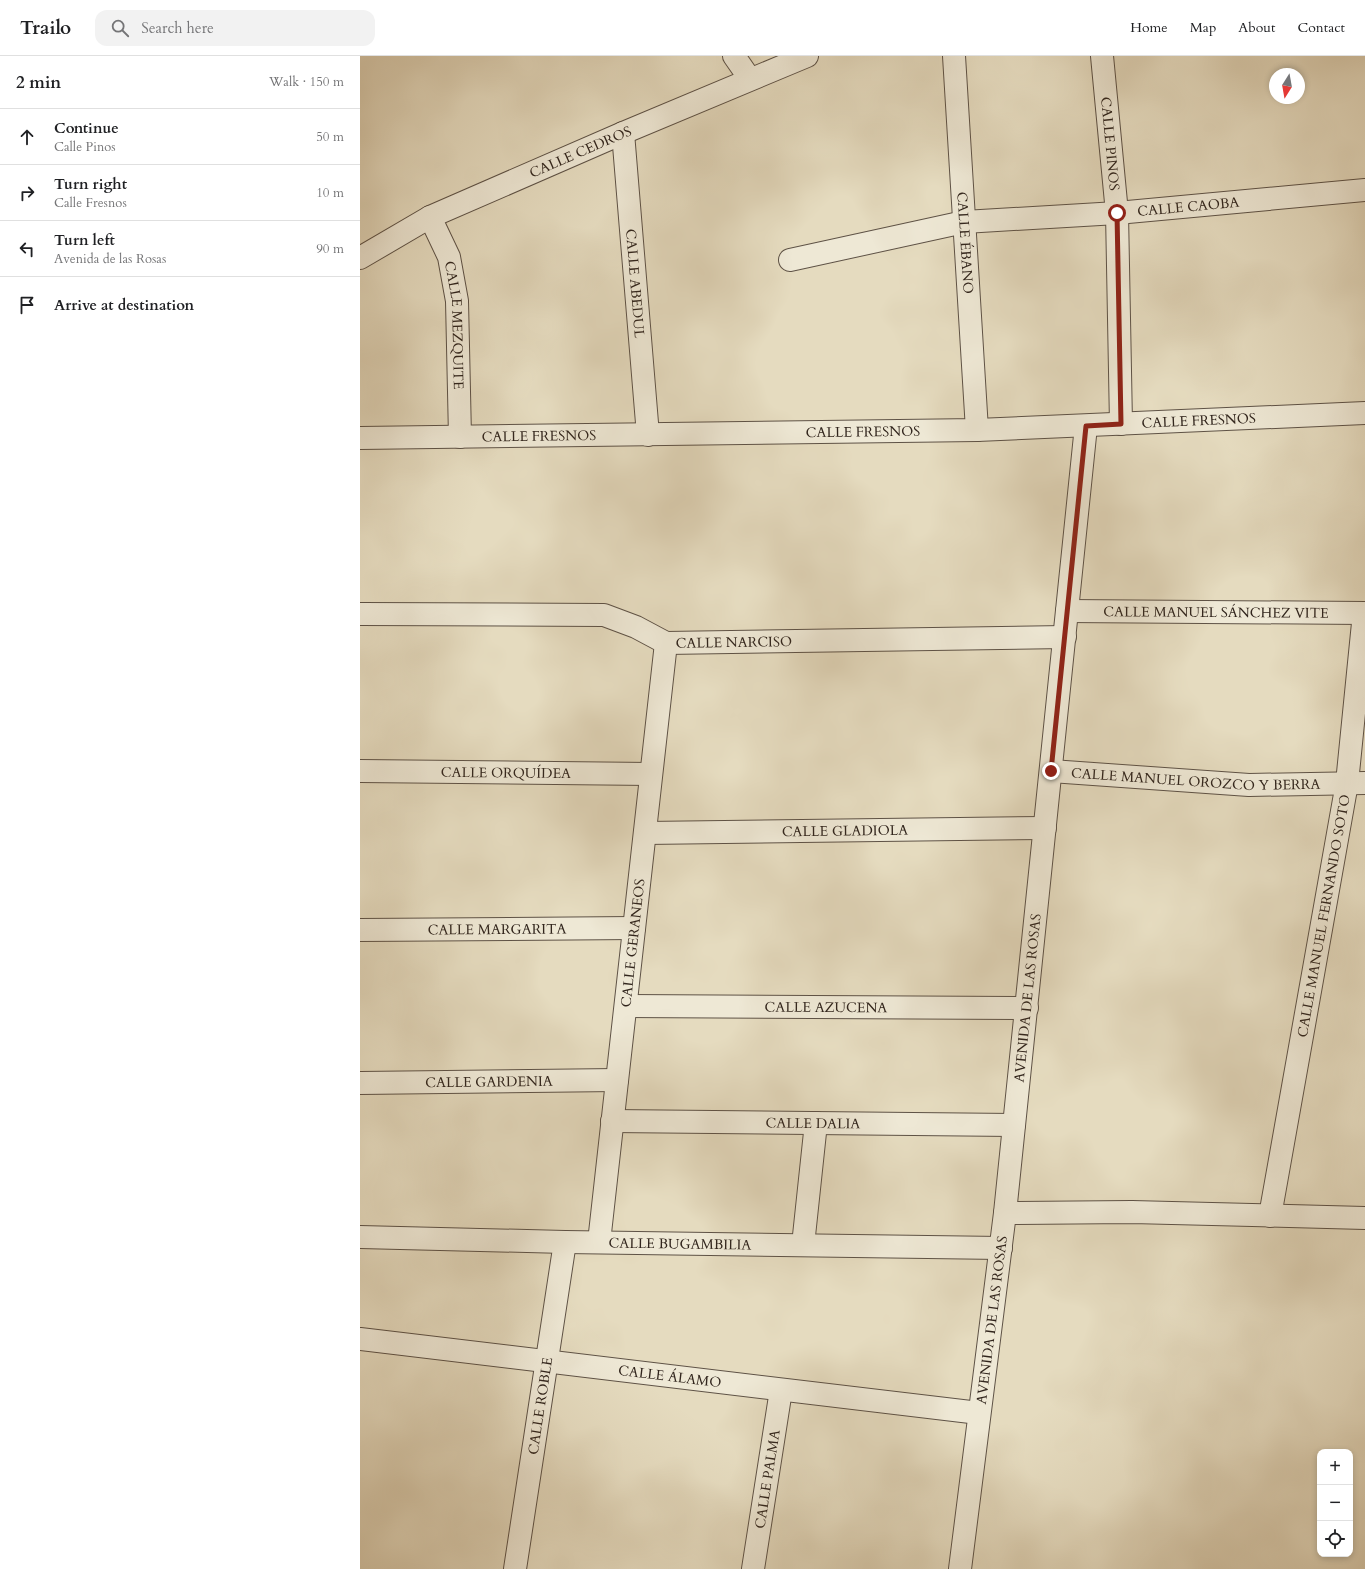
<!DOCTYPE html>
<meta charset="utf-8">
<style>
body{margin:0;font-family:Cardo,serif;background:#f2f2f2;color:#202124}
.controls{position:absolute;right:12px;bottom:12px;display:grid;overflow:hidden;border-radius:8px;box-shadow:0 2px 6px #0003}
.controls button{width:36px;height:36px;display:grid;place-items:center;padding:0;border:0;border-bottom:1px solid #e0e0e0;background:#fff;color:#202124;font:20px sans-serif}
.compass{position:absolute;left:909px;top:12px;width:36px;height:36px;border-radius:50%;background:#fff;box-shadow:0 2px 6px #0003;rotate:191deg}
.stop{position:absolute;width:12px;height:12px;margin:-9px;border:3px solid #8f2418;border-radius:50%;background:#fff}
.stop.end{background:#8f2418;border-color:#fff;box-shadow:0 1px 4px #0008}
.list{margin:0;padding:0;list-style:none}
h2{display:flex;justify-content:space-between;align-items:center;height:52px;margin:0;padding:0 16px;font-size:17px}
h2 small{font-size:13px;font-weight:400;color:#757577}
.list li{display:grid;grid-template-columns:26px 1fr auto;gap:12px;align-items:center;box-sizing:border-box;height:56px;padding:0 16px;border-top:1px solid #e0e0e0}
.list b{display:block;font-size:15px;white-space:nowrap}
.list p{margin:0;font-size:13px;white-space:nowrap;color:#757577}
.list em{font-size:13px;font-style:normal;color:#757577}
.icon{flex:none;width:22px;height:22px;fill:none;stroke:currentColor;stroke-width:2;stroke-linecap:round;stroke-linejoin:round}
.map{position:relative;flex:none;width:1005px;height:1513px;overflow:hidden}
header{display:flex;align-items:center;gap:24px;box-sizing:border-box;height:56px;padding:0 20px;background:#fff;border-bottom:1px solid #e0e0e0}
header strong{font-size:19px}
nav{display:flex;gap:22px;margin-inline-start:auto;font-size:14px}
.search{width:280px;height:36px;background:#f2f2f2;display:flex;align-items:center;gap:10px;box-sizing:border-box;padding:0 14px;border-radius:12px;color:#757577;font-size:15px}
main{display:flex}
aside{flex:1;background:#fff}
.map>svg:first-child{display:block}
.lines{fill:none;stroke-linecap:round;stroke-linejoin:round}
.minor-casing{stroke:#5e5246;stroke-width:24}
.minor{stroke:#eee8d5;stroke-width:22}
.route{stroke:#8f2418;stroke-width:5}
.labels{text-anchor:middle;stroke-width:3;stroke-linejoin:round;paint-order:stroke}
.street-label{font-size:14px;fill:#31251d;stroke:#eee8d5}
</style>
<header>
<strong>Trailo</strong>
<div class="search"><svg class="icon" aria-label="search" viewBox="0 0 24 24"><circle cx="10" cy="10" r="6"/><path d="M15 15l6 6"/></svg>Search here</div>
<nav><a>Home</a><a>Map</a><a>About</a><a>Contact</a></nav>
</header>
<main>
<aside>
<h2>2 min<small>Walk · 150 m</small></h2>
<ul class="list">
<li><svg class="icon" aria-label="ahead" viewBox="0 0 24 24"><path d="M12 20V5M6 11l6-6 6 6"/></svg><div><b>Continue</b><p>Calle Pinos</p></div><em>50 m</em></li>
<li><svg class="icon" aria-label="right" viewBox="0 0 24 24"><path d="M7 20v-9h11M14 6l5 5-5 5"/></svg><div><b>Turn right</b><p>Calle Fresnos</p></div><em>10 m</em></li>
<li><svg class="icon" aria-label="left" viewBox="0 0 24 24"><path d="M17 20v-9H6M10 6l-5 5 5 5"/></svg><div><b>Turn left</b><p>Avenida de las Rosas</p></div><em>90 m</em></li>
<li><svg class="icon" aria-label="arrive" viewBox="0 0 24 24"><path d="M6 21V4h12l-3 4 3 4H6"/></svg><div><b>Arrive at destination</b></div></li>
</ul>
</aside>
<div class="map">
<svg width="1005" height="1513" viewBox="0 0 1005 1513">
<rect width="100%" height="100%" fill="#e5dbbf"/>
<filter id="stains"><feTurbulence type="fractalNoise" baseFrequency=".005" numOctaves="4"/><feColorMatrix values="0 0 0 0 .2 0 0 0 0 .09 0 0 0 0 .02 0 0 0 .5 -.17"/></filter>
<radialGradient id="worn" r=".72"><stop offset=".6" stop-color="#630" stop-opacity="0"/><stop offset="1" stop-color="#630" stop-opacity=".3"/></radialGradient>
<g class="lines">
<defs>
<g id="minor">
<path d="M374 0 390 23"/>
<path id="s1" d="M594 0 617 374"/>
<path id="s2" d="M742 0 757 157 761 368"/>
<path id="s3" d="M263 77 288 379"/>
<path id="s4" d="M70 161 89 201 97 245 100 381"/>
<path id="s5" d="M0 202 70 161 263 77 447 0"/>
<path id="s6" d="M430 204 604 166 757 157 1005 134"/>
<path id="s7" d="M0 382 617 374 1005 357"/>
<path id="s8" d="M707 555 1005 557"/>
<path id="s9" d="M0 558 244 559 276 571 306 587 705 581"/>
<path id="s10" d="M0 715 291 718"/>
<path id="s11" d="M691 715 889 729 1005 727"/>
<path id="s12" d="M285 777 685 772"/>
<path id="s13" d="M0 874 274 872"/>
<path id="s14" d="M266 950 667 952"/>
<path id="s15" d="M0 1027 257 1024"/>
<path id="s16" d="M252 1065 654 1069"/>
<path d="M645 1157 772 1156 1005 1162"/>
<path id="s17" d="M910 1160 987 727 1004 557"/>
<path id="s18" d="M0 1181 205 1186 641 1192"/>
<path id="s19" d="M239 1186 306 587"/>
<path d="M443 1189 456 1067"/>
<path id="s20" d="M0 1283 619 1357"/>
<path id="s21" d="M155 1513 205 1186"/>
<path id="s22" d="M393 1513 421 1334"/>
<path id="s23" d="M600 1513 645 1157 726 370"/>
</g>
</defs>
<!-- minor casing -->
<use href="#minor" class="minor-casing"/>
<!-- minor -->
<use href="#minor" class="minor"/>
</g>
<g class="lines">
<!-- route -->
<path class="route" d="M691 715 726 370 761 368 757 157"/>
</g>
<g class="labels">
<!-- street labels -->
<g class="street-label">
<text dy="5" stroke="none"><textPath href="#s2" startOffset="88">CALLE PINOS</textPath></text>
<text dy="5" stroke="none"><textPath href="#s5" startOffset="245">CALLE CEDROS</textPath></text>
<text dy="5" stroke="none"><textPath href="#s6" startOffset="403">CALLE CAOBA</textPath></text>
<text dy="5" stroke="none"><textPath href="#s1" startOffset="187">CALLE ÉBANO</textPath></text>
<text dy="5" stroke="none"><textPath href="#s3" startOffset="151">CALLE ABEDUL</textPath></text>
<text dy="5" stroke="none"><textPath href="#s4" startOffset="113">CALLE MEZQUITE</textPath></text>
<text dy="5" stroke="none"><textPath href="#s7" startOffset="839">CALLE FRESNOS</textPath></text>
<text dy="5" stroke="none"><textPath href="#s7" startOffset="503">CALLE FRESNOS</textPath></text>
<text dy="5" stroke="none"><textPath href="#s7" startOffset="179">CALLE FRESNOS</textPath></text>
<text dy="5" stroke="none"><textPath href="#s8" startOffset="149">CALLE MANUEL SÁNCHEZ VITE</textPath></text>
<text dy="5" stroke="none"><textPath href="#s9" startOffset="380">CALLE NARCISO</textPath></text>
<text dy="5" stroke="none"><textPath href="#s10" startOffset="146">CALLE ORQUÍDEA</textPath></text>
<text dy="5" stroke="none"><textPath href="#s11" startOffset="145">CALLE MANUEL OROZCO Y BERRA</textPath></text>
<text dy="5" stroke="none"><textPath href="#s12" startOffset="200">CALLE GLADIOLA</textPath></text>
<text dy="5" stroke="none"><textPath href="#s17" startOffset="305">CALLE MANUEL FERNANDO SOTO</textPath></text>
<text dy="5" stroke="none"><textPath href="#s13" startOffset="137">CALLE MARGARITA</textPath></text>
<text dy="5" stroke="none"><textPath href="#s19" startOffset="301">CALLE GERANEOS</textPath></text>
<text dy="5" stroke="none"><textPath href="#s23" startOffset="575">AVENIDA DE LAS ROSAS</textPath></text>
<text dy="5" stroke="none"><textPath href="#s14" startOffset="200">CALLE AZUCENA</textPath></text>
<text dy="5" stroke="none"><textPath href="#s15" startOffset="129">CALLE GARDENIA</textPath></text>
<text dy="5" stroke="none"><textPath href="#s16" startOffset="201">CALLE DALIA</textPath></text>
<text dy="5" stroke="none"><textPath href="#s18" startOffset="320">CALLE BUGAMBILIA</textPath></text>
<text dy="5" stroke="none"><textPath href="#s23" startOffset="251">AVENIDA DE LAS ROSAS</textPath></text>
<text dy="5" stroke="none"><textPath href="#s20" startOffset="312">CALLE ÁLAMO</textPath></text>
<text dy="5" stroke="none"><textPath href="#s21" startOffset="165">CALLE ROBLE</textPath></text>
<text dy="5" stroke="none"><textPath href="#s22" startOffset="91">CALLE PALMA</textPath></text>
</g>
</g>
<rect width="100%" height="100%" filter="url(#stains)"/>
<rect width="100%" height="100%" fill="url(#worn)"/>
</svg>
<div class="controls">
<button>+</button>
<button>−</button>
<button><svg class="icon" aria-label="locate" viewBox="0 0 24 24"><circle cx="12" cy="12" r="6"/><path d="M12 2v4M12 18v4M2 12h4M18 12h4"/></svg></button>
</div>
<svg class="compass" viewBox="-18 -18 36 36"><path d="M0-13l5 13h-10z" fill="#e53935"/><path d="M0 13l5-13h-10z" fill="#757577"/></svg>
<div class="stop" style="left:757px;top:157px"></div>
<div class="stop end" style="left:691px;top:715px"></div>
</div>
</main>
